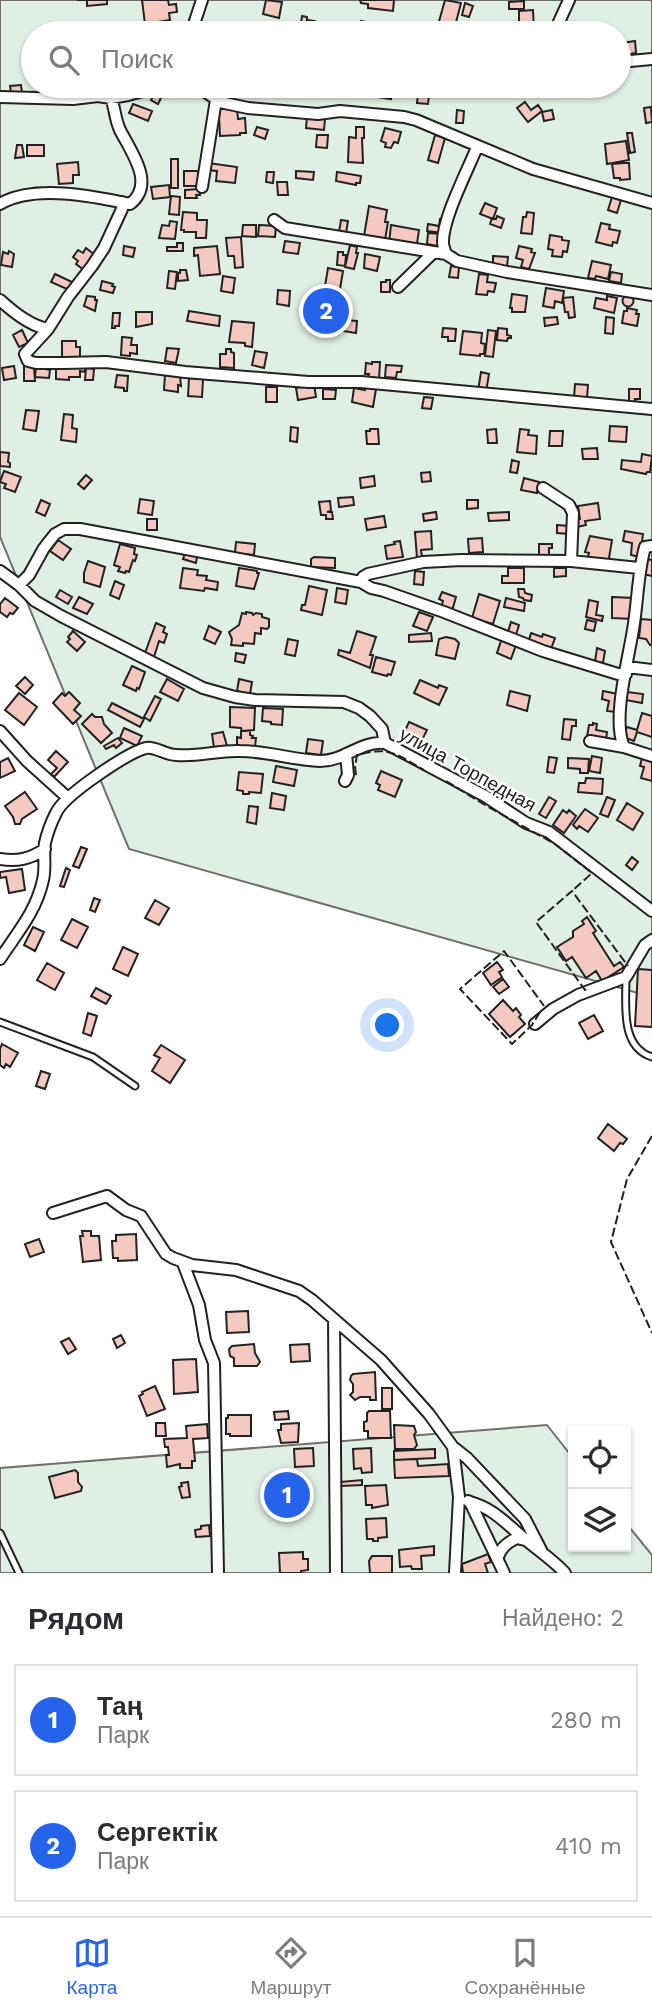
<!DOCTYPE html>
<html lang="ru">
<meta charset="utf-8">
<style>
body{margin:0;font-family:"Work Sans",sans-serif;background:#f2f2f3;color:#2b2b33}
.controls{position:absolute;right:21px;bottom:21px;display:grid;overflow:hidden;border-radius:0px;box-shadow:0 2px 5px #0004}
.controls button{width:63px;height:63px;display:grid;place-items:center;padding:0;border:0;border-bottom:2px solid #e1e1e2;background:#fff;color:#2b2b33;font:35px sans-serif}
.you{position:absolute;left:388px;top:1026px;width:24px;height:24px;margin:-18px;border:5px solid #fff;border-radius:50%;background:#1a73e8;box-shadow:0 0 0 10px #1a73e833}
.badge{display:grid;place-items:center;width:46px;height:46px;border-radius:50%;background:#2563eb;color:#fff;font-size:23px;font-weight:700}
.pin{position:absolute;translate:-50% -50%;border:4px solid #fff;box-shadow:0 2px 7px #0006}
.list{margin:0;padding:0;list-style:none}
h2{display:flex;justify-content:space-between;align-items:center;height:91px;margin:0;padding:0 28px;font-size:30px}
h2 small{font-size:23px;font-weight:400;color:#7c7c81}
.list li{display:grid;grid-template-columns:46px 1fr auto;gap:21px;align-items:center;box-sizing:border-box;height:112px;margin:0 14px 14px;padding:0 14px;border:2px solid #e1e1e2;border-radius:0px}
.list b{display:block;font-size:26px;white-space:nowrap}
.list p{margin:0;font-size:23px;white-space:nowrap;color:#7c7c81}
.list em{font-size:23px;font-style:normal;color:#7c7c81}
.icon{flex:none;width:38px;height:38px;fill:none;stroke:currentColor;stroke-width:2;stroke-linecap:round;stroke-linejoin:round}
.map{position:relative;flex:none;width:652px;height:1573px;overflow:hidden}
.search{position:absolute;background:#fff;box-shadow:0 2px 5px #0004;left:21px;right:21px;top:21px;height:77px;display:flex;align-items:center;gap:18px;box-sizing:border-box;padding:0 24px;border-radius:38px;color:#7c7c81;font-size:26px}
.sheet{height:343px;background:#fff}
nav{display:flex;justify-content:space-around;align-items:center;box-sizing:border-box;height:98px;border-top:2px solid #e1e1e2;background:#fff;font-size:19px;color:#7c7c81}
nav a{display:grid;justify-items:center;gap:4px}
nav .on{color:#2563eb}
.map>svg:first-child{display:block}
.green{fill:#e0efe3;stroke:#6f6f6f;stroke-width:2;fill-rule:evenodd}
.building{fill:#f3c9c0;stroke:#222;stroke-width:2}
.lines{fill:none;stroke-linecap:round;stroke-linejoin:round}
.lane-casing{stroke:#222;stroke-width:9}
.street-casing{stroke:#222;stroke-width:14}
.lane{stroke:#fff;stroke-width:5}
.street{stroke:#fff;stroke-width:10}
.fence{stroke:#222;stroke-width:2;stroke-dasharray:9 3.5;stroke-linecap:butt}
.labels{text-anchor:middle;stroke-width:5;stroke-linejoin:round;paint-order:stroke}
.street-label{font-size:19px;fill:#222;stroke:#fff}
</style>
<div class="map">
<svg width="652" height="1573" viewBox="0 0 652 1573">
<rect width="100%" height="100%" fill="#fff"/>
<!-- green -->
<path class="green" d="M0 0H652V997L129 849 0 537ZM33 33H619V86H33Z
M547 1425 573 1458V1547H626V1523L652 1555V1573H0V1468Z"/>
<!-- building -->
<path class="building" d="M77 0H107V4L87 6V0Z
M142 0H168L169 5 176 4 177 12 169 13 170 20 145 24Z
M266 0 282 2 279 18 263 14Z
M360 0H394L393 11 368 8V4L361 3Z
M445 0 461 3 454 30 438 25Z
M524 1V9H509V2Z
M465 3 473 6 469 17 462 15Z
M533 10 534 29H526V23H519V11Z
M302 16 307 17V20L315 21 313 30 306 29V32L300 31Z
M361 21 381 25 380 33H359Z
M635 41 636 53 624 55 622 43Z
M21 85 22 92 11 93 10 86Z
M42 86H60L61 95 42 94Z
M250 86H266L265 93 249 91Z
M335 86H350L349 93 335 90Z
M379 86H392L391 99 377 97Z
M156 91 163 94 158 104 151 100Z
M418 94 429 95 428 104 417 103Z
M525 102 531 110 538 105 542 111 528 122 517 108Z
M133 104 152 111 148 121 129 113Z
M651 107 652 122 646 123 644 108Z
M237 108 238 119 245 118 246 133H240V135L220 136 219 116 216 109Z
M457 110 464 111 463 123H456Z
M552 110 554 119 544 121 542 112Z
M307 116 321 117V119H325L324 130 306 128Z
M257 127 268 130 265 139 254 135Z
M356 127H364V138H362L363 163 348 162 349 137 356 138Z
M385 128 401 132 398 143 394 142 391 148 385 147 386 143 381 141Z
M627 133H632L635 152 630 153Z
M317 135H328L327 148 316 147Z
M435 135 445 138 438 163 428 160Z
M626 141 629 160 607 164 605 144Z
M17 145H22L24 157 15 158Z
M27 145H44V156H27Z
M171 159H178V188H171Z
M78 162 79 175H73V183L59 184 57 164Z
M208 163 237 167 235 183 216 181 217 171 207 170Z
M624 163H629L630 179 620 180V178H614L612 164Z
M184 171H198V186H184Z
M296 171 314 172 313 180 296 178Z
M267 172H274L273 183 266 182Z
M337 172 361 176 360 183H356V185L336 181Z
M277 182H287L288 195H278Z
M169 185 170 197 153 199 151 187Z
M199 189 200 195H196L197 198H185V190Z
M171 196 180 197 179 215 169 214Z
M612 197 621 200 617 213 608 210Z
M485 203 497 208 493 219 480 214Z
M369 206 387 210 385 222H388L385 240 364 236Z
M183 212 197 213V220H207L206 238H196V232H184V230H181Z
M527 212 534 213 532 234 521 233 523 217H526Z
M497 216 504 219 501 228 490 224 492 218 496 219Z
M440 219H444L442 233 427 231 428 224 439 226Z
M341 220 348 221 346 233 339 232Z
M170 221 177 222 175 239 159 238 162 225 169 226Z
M601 223 610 225 609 229 620 231 617 243 613 242 612 246 596 242Z
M243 225H256V237L242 236Z
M259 225 276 226 275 237 258 236Z
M391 225 419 230 417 244 400 242 389 243Z
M428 233 441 234 440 243 437 246 427 244Z
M550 235 562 237V240L569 241 567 252 563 251 562 257 552 256 553 250 548 249Z
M241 237 243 267 235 268 234 256H228L226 238Z
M285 241 300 243 298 254 283 252Z
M177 243H183V251H167V247H177Z
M350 245 357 247 356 253H358L354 269 345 267Z
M124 246 135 248 133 257 123 255Z
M217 246 220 274 200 276 198 255 194 256V248Z
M519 246 532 249 531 252 535 253 529 269 521 267 523 260 516 258Z
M86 248 95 255 84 270 76 264 78 261 73 257 78 250 83 253Z
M9 251 14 254 12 267 1 265 3 252 8 254Z
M338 252H343V255H346L345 266 337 265Z
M365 254 380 257 377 271 364 268Z
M493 256 508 257 507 267 493 266Z
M592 261 611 265 608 279 596 276 595 279 588 278Z
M451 266 459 267 458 278 449 277Z
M328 268 343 271 340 289 325 286Z
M180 270H186L188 280 178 281V273H180Z
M169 271 177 272 175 289 167 288Z
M611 272 622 274 621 283 609 281Z
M55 274 72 282 69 290 51 282Z
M479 274 488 275 487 282 496 283 494 292 488 291 487 295 476 294Z
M223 276 235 278 233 293 221 291Z
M386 280H390V292H381V282H386Z
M102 281 113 284 112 286 115 287 113 293 100 290Z
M546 288 564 291 562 303 555 301 554 308 543 306Z
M278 290 290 291 289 306 277 304Z
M512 294 527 296 525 312H512V308H510Z
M622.5 301a5.5 5.5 0 1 1 11 0a5.5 5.5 0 1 1-11 0Z
M87 296 95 297V300H97L95 311 84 306Z
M607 296 617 298 614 313 594 308 596 298 607 300Z
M573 297 575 317 569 318 568 312H565L563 298Z
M627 308 637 310 636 314H639L637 326 622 323 624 311H627Z
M189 311 220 316 219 326 187 321Z
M136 312H152V324L136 327Z
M113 313H120L119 326H115V328H112Z
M557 317 558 324 545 326 544 318Z
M606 317 614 318 613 334 605 333Z
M344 320 357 321 356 333 343 331Z
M232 321 254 323 252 347 245 346V343L229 342Z
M443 328 456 329 455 341H448V337H442Z
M498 328 507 329V335L511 336V338H508L507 341 497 340Z
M22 330 28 343 19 347 13 335Z
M488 330 496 331 493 357 485 356Z
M463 331 482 333 481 343 485 344 484 354H480V356L460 354Z
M122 337 132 338 131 345H137V354L130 353V356L121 355Z
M62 341H76V347H80V358H62Z
M167 348 179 349 176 363 165 361Z
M226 349H231V352L234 353V368L220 367V354H226Z
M255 351 267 353 264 368 252 365Z
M372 362H380L379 380 368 378 369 374H365L366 363 372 364Z
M85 364V372L80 371V377H69V380L56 379V366Z
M386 365 402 366 401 372H397L396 378 385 377Z
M14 366 16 378 4 380 2 368Z
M24 366H34L35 381H24Z
M36 367 50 370 49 378 35 377Z
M86 368 94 369 93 380H85Z
M481 372 489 374 486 392 478 391Z
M117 375 128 376 127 391H124V388L115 387Z
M165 375 180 377 181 386 178 385V392L164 390Z
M189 378 203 379 202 397 188 396Z
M314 384 316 397 298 400 296 388Z
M575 384 588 385 587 398H574Z
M266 387H277V402H266Z
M366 387 376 389 373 407 352 402 354 388 365 390Z
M323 389 336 390 335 399H323Z
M629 389H640V399H635L636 403H629Z
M424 397 433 398 431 409 422 408Z
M26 410 39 411 36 431 23 429Z
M64 414 73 415 72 428 77 429 76 442 61 440Z
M610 426 627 427 626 442 609 441Z
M291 427 298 428 297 442 290 441Z
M370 429H378L379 444H367L366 431H370Z
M496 429 497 443H488L487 430Z
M520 429 529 430 528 435 537 436 536 454 517 452Z
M550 431H563L562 446H549Z
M597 448 598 459H583L582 449Z
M0 452 9 453 8 462 10 463V467L0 466Z
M642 454 652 456 650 472H647L646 474 621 469 622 460 641 462Z
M512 460 519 462 517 473 510 472Z
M4 471 21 477 15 492 4 488 6 484 0 482Z
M430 472 431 481 422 482 421 473Z
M86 475 92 480 84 489 78 484Z
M374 476 375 486 361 488 360 478Z
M524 478 539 482 537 493 521 490Z
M353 497 354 505 339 507 338 498Z
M140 499 154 501 152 515 138 513Z
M41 500 50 504 45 516 36 512Z
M467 500H478V508L467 509Z
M330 501 331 511 327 512H332L333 519H326V515H321L319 502Z
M598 503 600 519 585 521 586 525 577 527 576 520 580 519 578 506Z
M436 512 437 519 424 521 423 514Z
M509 512V520L489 521 488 513Z
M384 516 386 527 367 530 365 519Z
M147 519H157V530H147Z
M557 525 569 526V534L557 533Z
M431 531 432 549 421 550 422 557 417 558 415 532Z
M625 531 643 534 640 557 631 555 632 543 623 541Z
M590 536 612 540 608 564 587 560 589 553 585 552Z
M482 538 483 552 469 553 468 539Z
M58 540 71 549 63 560 50 551Z
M400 541 403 557 387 559 385 546 395 544 394 542Z
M236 542 255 544 254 555 235 553Z
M120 544 135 548 134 554 137 555 135 561 133 560 129 572 126 571 125 573 118 571 120 567 114 565Z
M539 544H552V548H549V556L539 557Z
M185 553 197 557 196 563 183 559Z
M314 557 335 558V568L311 567V559Z
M645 559 652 560V576L643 574Z
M88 561 105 567 100 587 84 582V573Z
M183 568 198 570 197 575 207 576 206 580 218 582 217 590 205 588 204 591 180 588Z
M239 568 257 571V573H259L254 589 236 586Z
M508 568H524V583H502V576H508Z
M554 568H566V576L554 577Z
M415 571 424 572 423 585 414 584Z
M115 581 124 585 119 599 110 595Z
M309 586 327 590 322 615 301 610 302 605H305Z
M337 588 348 590 346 604 335 602Z
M518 589H524L525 593 532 595 531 601 524 600 523 598 519 597Z
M60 590 72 597 68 604 56 597Z
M442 592 456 597 452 611 441 608 443 601 439 599Z
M479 594 500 601 493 624 472 618Z
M79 597 93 604 87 614 73 608Z
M612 597 634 598V619L612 618Z
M5 598 18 608 13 614 10 613 7 617 0 612V604Z
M506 598 525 603 524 611 504 607Z
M589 600 598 602 596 615 603 616 602 621 586 617Z
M246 612 252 613 253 615 256 613 262 614V617L269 619V627L267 629 261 628V634L255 633 254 644 243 643V646L231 645 232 639 229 632 239 625 242 613 246 614Z
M419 612 433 617 427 631 413 626Z
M641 619 652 620V645H650L646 639 639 638Z
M587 620 596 622 594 631 585 629Z
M511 622 519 625 516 635 508 632Z
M156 623 165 627 163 632 167 634 164 643 159 641 154 657 145 653Z
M209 626 221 632 215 644 204 639Z
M73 631 85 642 77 651 67 642 70 639 68 637Z
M357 631 376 637 370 655H373L370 668 338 655 339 650 350 653Z
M431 633 432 641 409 642V635Z
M531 633 542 637 543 634 555 638 551 649 535 645 536 642 529 640Z
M446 637 455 639 459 643 455 659 436 655 439 639Z
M502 638 516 645 511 659 497 653Z
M288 639 298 641 295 656 285 654Z
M597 648 605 651 603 663 595 662Z
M236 653 246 655 244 663 235 661Z
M376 657 395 662 391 675 388 674 387 676 372 672Z
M132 666 145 672 139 689 137 688 136 691 123 685Z
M25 677 33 685 25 694 16 686Z
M167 679 184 689 178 701 160 692Z
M239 679 252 682 250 694 237 691Z
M420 680 438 688 439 685 447 688 439 705 414 693Z
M510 691 530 696 527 711 507 705Z
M603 691 618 694 615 712 607 711 609 701 602 699Z
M69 692 80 703 74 710 81 716 73 724 53 703 62 693 65 696Z
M627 692 643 694 642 703 626 700Z
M19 693 37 707 24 725 5 710Z
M155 696 161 699 150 721 144 717Z
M112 703 144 719 140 727 108 710Z
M230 707 255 708 254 730 242 731 241 728 230 727Z
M263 708 283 709 282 725 271 724V722L262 721Z
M642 713 652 716V737L637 732 634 741 623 737 627 727 637 730Z
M92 714 95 717H102L104 724 112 733 101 743 82 724Z
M564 719 576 720V726H572L570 740 562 739Z
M409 722 427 730 420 744 403 735Z
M593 723 597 724 596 730 607 732 606 740 587 737 589 725H593Z
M124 728 142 736 137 746 120 738Z
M241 731H250V735L253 736 252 738H256L255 747H237V737L241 738Z
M223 732 227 746 214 748 212 734Z
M118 738 122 743 116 748 114 745 106 749 104 746Z
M308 739 323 741 321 755 306 753Z
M56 751 68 762 54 777 51 774 57 768 48 760Z
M592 756 602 758 600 773 589 771Z
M549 757 557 758 554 773 547 772Z
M8 758 15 771 0 778V762Z
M568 758 589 759 588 773H580V769L568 768Z
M642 758 652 761V781L641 778 644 767 640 766Z
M276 766 297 770 294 786 273 782Z
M381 771 402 780 395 797 378 790 380 785 376 783Z
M239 772 263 774 261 793 249 792V794H243V791L237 790Z
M586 778 603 779 602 794 578 792 579 783H585Z
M25 792 37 809 22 819 20 824H15L13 817 5 806Z
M272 793 286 796 284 810 270 808Z
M549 797 556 801 546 818 539 814Z
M607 797 615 800 608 817 600 814Z
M627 803 643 813 633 830 617 820Z
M249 806 258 807 256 824 247 822Z
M585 809 598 818 588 832 579 826 577 829 573 825Z
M563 810 567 813 569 810 576 816 564 833 553 825Z
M81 847 87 849 79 868 73 866Z
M632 857 638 862 632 870 626 865Z
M66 868 70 870 64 887 60 886Z
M22 869 25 890 9 893 6 877 0 878V872Z
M94 898 100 900 95 912 90 910Z
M155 900 169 908 159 925 145 918Z
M587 917 596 931 593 933 614 966 620 962 624 967 602 981 596 971 586 978 572 957 566 961 557 947 573 937V931L584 924 582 921Z
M72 919 88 927 77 948 61 940Z
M33 927 44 932 35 951 24 945Z
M123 947 138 954 128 976 113 969Z
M497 962 503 970 499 972 502 977 491 985 483 973Z
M47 963 64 973 55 990 37 980Z
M638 969 652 970V1027L635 1026Z
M503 979 509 987 499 994 493 987Z
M96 988 111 996 106 1004 91 996Z
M503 1000 513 1011 516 1008 521 1015 519 1017 525 1024 510 1037 489 1014Z
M88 1013 97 1016 91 1036 83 1033Z
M594 1015 603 1031 588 1039 579 1023Z
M2 1044 18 1053 10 1067 6 1064 4 1068 0 1065V1049Z
M161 1045 185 1060 170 1083 152 1071 160 1058 154 1055Z
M41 1071 50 1074 45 1089 36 1086Z
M608 1124 627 1139 623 1144 620 1143 614 1151 598 1138Z
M82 1231H91V1236H99L101 1260 83 1262 80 1236H83Z
M136 1234 137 1260 118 1261V1258H113L112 1241H116V1235Z
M39 1239 44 1252 30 1257 25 1244Z
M248 1311 249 1332 227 1333 226 1312Z
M121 1335 125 1343 117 1348 113 1339Z
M69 1338 76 1349 68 1354 61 1342Z
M254 1344 255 1353 260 1362 257 1366H234V1358L230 1356 229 1349 232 1346Z
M309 1344 310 1361 291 1362 290 1345Z
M196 1359 198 1392 174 1394 173 1360Z
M375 1372 376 1400H370V1397H360L355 1400 350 1395 353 1392V1384L350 1380 351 1376 353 1374Z
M155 1386 165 1409 147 1416 139 1396 143 1394 142 1392Z
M382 1388H392V1409H382Z
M288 1411 289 1419 275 1420 274 1412Z
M369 1411H390L391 1438H368V1431H364V1422L367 1421V1413Z
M228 1415H251V1436H230V1434H226V1418H228Z
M156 1423H165L166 1436H156Z
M299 1423 298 1442 281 1443 278 1430H281V1424Z
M207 1424 208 1438 193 1439 195 1461H192V1468H180V1464L167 1467 166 1455H169L168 1447H165L164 1439 187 1438 186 1426Z
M394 1425 414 1426 416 1432 414 1435 417 1445 414 1449H395Z
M313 1448 314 1466 295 1467 294 1449Z
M371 1448 372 1472 362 1473 361 1468 354 1469 353 1449Z
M435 1449V1458L394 1460V1451Z
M417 1459 418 1466 448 1464 449 1476 395 1478 394 1460Z
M75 1470 78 1473V1482L82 1487 81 1491 55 1498 49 1477Z
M362 1480V1485L341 1486V1482Z
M188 1482 190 1497 182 1498 179 1487 182 1486 181 1483Z
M298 1484 300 1505 288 1507V1504L281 1505 279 1486Z
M386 1485 388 1505 372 1508V1505H366L365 1486Z
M386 1518 387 1537 378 1538V1541H373V1539H367L366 1519Z
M209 1525 210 1536 196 1537 195 1530 201 1529V1526Z
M434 1546V1555L421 1556 422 1569H412L411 1566 400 1567 399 1550Z
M303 1552V1559H308V1570L301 1571V1573H280L279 1553Z
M488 1554 491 1562 485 1564 488 1573H463L462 1564Z
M372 1556H392V1573H370L369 1561Z"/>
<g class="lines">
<defs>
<path id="lane" d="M626 977C626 1005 620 1047 652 1057
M0 1022 93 1057 135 1086
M0 1533 19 1573"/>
<path id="street" d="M191 33 202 0
M554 33 569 0
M619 62 652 59
M197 86 220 102 248 108 318 114 340 111 404 117 416 120 533 169 652 203
M0 97 73 99 98 96 111 98 128 95 161 86
M477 147C468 170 442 219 443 243 443 247 445 250 446 254L457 261 507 272 652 295
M202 187 216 100
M122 202V209L104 248 92 266 68 297 48 329 25 354 28 361 36 363H63L106 362 185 372 308 382H361L652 409
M0 204C34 184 93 196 130 204 156 184 131 152 120 130 115 120 115 108 111 98
M274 220 285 228 446 254
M398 287 434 252
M0 300C13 312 30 326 48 329
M543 488 569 505 573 513 571 561
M0 571 19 585 35 601 61 616 203 688 235 697 255 700 344 702 359 708 370 716 382 729 385 743 485 796 526 823 549 832 652 911
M19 585 29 575 44 548 55 534 64 529H80L361 582
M627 667 652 670
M626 674H618L543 651 444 612 384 591 371 588 361 582 363 577 368 574 423 562 462 560 571 561 639 568
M0 731 27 761 68 798
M590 741 624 747 652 756
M624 747C611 718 630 655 634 623 638 597 638 572 645 547L652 546
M345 781 348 775 346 754
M0 859C17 862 30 859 45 849
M0 959C17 933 36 912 43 880 46 868 43 855 45 843 47 834 52 821 56 813 64 795 127 753 146 748 155 746 165 755 176 755 198 757 219 750 240 751 267 751 293 760 320 761 345 761 359 741 385 743
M535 1024 553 1009 578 995 626 977 645 945 652 940
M53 1213 107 1196 126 1210 141 1216 166 1254 173 1258 192 1265 236 1270 299 1291 312 1300 381 1360 429 1414 453 1447 467 1458 525 1519 541 1550
M183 1263 199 1305 205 1340 214 1363 218 1573
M334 1319 336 1573
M453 1447 459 1497 455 1573
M468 1501 470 1502 504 1573
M470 1502C495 1509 506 1524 526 1540 539 1551 553 1560 565 1573
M497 1559C501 1548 506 1543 517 1538L525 1540"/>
</defs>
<!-- lane casing -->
<use href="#lane" class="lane-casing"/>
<!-- street casing -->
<use href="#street" class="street-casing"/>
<!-- lane -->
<use href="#lane" class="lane"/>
<!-- street -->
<use href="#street" class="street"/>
<!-- fence -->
<path class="fence" d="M356 775 355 767 357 755C391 746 395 754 424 770
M446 781 485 805 555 844 592 873 572 891
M586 989 585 990 536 922 572 891 628 966
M540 1012 532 1025 512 1044 460 989 504 951 544 1006
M652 1136 627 1179 611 1242 652 1333"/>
</g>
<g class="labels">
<!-- street labels -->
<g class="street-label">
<text transform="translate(468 769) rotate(29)" y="7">улица Торпедная</text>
</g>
</g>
</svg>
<div class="controls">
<button><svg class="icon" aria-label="locate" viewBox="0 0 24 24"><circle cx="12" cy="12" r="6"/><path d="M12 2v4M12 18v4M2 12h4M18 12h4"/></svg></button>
<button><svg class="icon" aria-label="layers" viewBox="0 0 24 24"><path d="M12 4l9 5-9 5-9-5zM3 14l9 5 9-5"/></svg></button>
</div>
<div class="you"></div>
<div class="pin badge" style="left:287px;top:1495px">1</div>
<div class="pin badge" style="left:326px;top:311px">2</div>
<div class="search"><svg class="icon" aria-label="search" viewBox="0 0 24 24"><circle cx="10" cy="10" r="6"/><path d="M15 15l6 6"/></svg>Поиск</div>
</div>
<section class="sheet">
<h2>Рядом<small>Найдено: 2</small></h2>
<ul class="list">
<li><span class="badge">1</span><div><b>Таң</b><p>Парк</p></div><em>280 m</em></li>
<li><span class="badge">2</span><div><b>Сергектік</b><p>Парк</p></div><em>410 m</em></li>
</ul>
</section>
<nav>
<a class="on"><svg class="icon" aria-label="map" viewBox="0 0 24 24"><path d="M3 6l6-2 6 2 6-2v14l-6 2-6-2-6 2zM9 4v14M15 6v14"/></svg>Карта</a>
<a><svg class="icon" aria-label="directions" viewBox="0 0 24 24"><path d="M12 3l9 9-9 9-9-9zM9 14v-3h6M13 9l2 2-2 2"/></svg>Маршрут</a>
<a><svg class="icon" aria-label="saved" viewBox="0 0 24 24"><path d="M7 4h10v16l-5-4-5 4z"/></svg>Сохранённые</a>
</nav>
